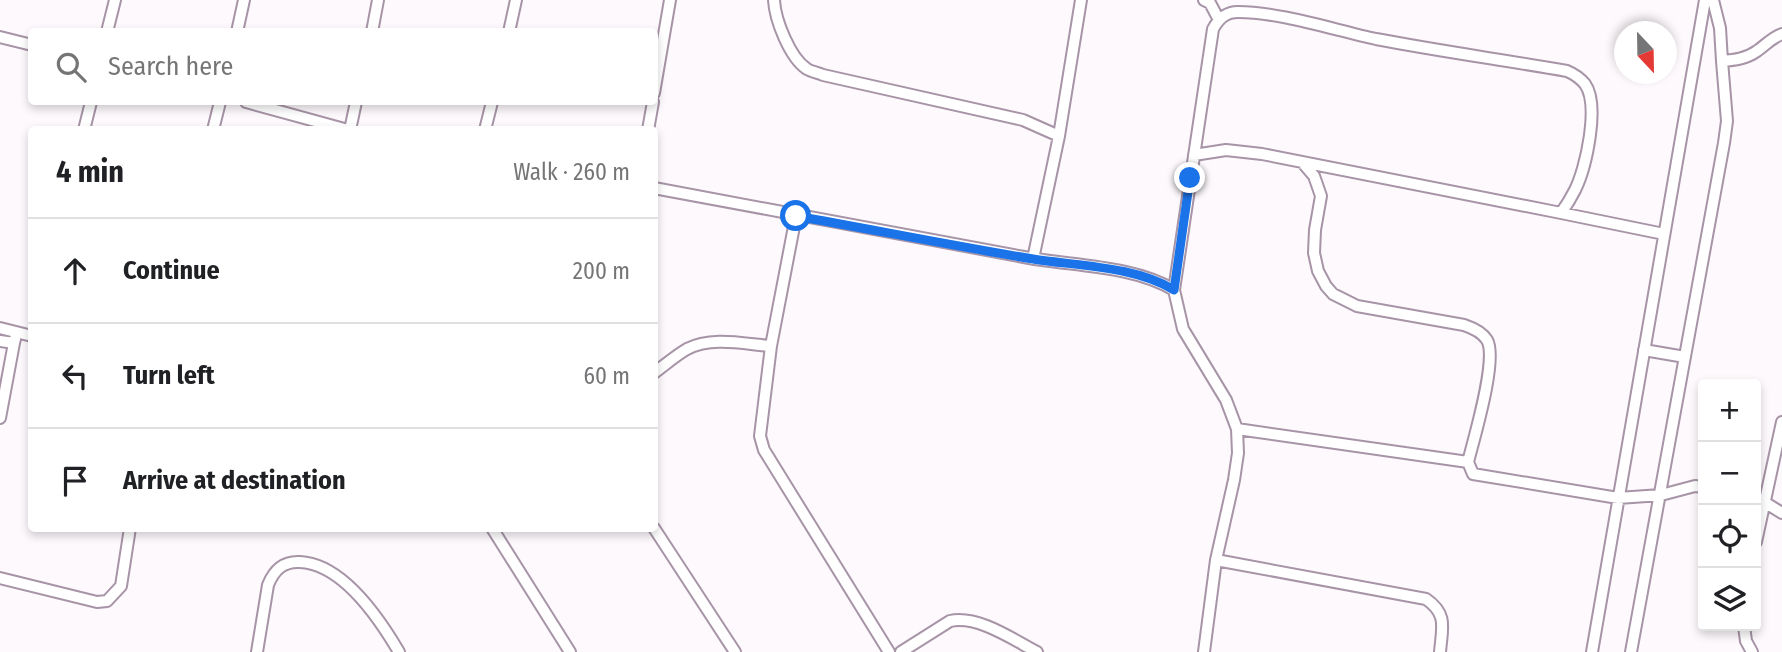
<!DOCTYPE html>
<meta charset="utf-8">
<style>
body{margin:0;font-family:"Fira Sans Condensed",sans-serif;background:#f6f6f6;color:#202124}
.controls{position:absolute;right:21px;bottom:21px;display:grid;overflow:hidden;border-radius:7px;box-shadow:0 4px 10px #0003}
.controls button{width:63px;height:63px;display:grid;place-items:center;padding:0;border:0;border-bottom:2px solid #e0e0e0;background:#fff;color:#202124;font:35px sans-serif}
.compass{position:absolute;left:1614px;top:21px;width:63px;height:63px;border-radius:50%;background:#fff;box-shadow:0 4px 10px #0003;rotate:158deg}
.stop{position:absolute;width:21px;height:21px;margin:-16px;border:5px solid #1a73e8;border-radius:50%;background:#fff}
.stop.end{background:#1a73e8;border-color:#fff;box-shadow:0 2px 7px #0008}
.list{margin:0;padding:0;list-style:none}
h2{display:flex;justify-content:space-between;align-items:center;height:91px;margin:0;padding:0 28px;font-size:30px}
h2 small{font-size:23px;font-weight:400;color:#757577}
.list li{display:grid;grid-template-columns:46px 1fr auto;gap:21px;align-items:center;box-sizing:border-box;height:105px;padding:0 28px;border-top:2px solid #e0e0e0}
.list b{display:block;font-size:26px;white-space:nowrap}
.list em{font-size:23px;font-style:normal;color:#757577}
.icon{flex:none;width:38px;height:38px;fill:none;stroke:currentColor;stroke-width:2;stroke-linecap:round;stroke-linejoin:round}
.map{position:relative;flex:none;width:1782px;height:652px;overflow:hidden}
.search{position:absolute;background:#fff;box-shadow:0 4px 10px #0003;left:28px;top:28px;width:630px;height:77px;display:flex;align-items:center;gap:18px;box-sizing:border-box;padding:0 24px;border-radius:7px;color:#757577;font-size:26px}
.panel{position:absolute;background:#fff;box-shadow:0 4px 10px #0003;left:28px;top:126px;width:630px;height:406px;border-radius:7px}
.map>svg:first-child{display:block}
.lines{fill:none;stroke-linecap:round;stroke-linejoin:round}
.minor-casing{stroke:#a794a7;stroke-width:14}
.minor{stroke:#fff;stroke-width:10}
.route{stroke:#1a73e8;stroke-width:9}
</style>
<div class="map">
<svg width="1782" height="652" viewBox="0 0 1782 652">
<rect width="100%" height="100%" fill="#fdf9fd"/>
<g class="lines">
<defs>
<path id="minor" d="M774 0C775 20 790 58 807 69 812 72 819 73 823 75L1023 120 1059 136
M1204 0 1210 3 1219 20
M1713 0 1720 28 1722 61C1734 60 1746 59 1757 51 1766 45 1771 38 1782 34
M107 32 115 0
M237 32 244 0
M372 32 378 0
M509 32 516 0
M0 37 32 45
M654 93 670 0
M246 102 348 130
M84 130 91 102
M213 130 220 102
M350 130 356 102
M485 130 492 102
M648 130 653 102
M1194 155 1226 150 1262 154 1561 213
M1302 162 1314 176 1321 196 1315 230 1314 253 1318 271 1326 286 1333 294 1357 306 1464 325C1473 328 1482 332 1487 340 1498 359 1474 438 1468 462L1473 474 1618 498 1661 495 1695 486 1703 487
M654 188C778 212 901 235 1024 257 1071 266 1133 265 1174 290L1183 329 1226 400 1237 429 1238 453 1234 480 1216 560 1204 652
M796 216 771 346 760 436 764 450 889 652
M1033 259 1059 136 1081 0
M1174 290 1213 29C1219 18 1226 12 1238 12 1280 12 1334 30 1376 39 1439 51 1504 60 1567 71 1574 74 1580 78 1585 84 1600 105 1586 168 1575 190 1571 198 1566 206 1561 213L1664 234
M0 328 32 336
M0 341 14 343 15 339
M1644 350 1685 357
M654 373C665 365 675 356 687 349 712 336 744 344 771 346
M0 418 14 343
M1237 429 1468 462
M1756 497 1782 513
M492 528 570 652
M654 528 735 652
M1756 542 1782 422
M1216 560 1426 599C1448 614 1442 628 1440 652
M0 578 97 602 107 601 121 586 130 528
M1744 626 1746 641 1752 652
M257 652 268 585C274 570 283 561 300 562 343 564 379 618 399 652
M901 652 950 621C978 615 1012 639 1037 652
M1592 652 1705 0
M1631 652 1724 143 1727 121 1722 61"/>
</defs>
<!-- minor casing -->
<use href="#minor" class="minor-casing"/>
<!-- minor -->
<use href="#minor" class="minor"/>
</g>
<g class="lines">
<!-- route -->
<path class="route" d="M796 216C875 230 954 246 1033 259 1077 266 1135 266 1174 290L1190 178"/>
</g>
</svg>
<div class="controls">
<button>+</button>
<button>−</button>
<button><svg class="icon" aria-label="locate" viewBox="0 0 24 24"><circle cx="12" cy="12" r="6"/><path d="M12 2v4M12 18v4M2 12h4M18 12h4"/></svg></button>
<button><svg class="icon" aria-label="layers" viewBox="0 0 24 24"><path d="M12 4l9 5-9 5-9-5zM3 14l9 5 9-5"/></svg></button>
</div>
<svg class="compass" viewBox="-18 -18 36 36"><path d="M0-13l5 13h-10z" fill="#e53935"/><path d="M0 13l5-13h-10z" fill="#757577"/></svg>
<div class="stop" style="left:796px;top:216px"></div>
<div class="stop end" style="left:1190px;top:178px"></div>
<div class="search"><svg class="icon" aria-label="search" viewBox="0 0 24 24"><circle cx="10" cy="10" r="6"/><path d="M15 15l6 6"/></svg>Search here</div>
<section class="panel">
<h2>4 min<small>Walk · 260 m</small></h2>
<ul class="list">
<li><svg class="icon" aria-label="ahead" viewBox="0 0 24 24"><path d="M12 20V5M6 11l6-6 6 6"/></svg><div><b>Continue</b></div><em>200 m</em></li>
<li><svg class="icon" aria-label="left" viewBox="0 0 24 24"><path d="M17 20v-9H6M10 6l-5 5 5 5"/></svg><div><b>Turn left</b></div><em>60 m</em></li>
<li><svg class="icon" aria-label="arrive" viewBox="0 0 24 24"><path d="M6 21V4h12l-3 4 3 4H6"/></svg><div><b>Arrive at destination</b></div></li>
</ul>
</section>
</div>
